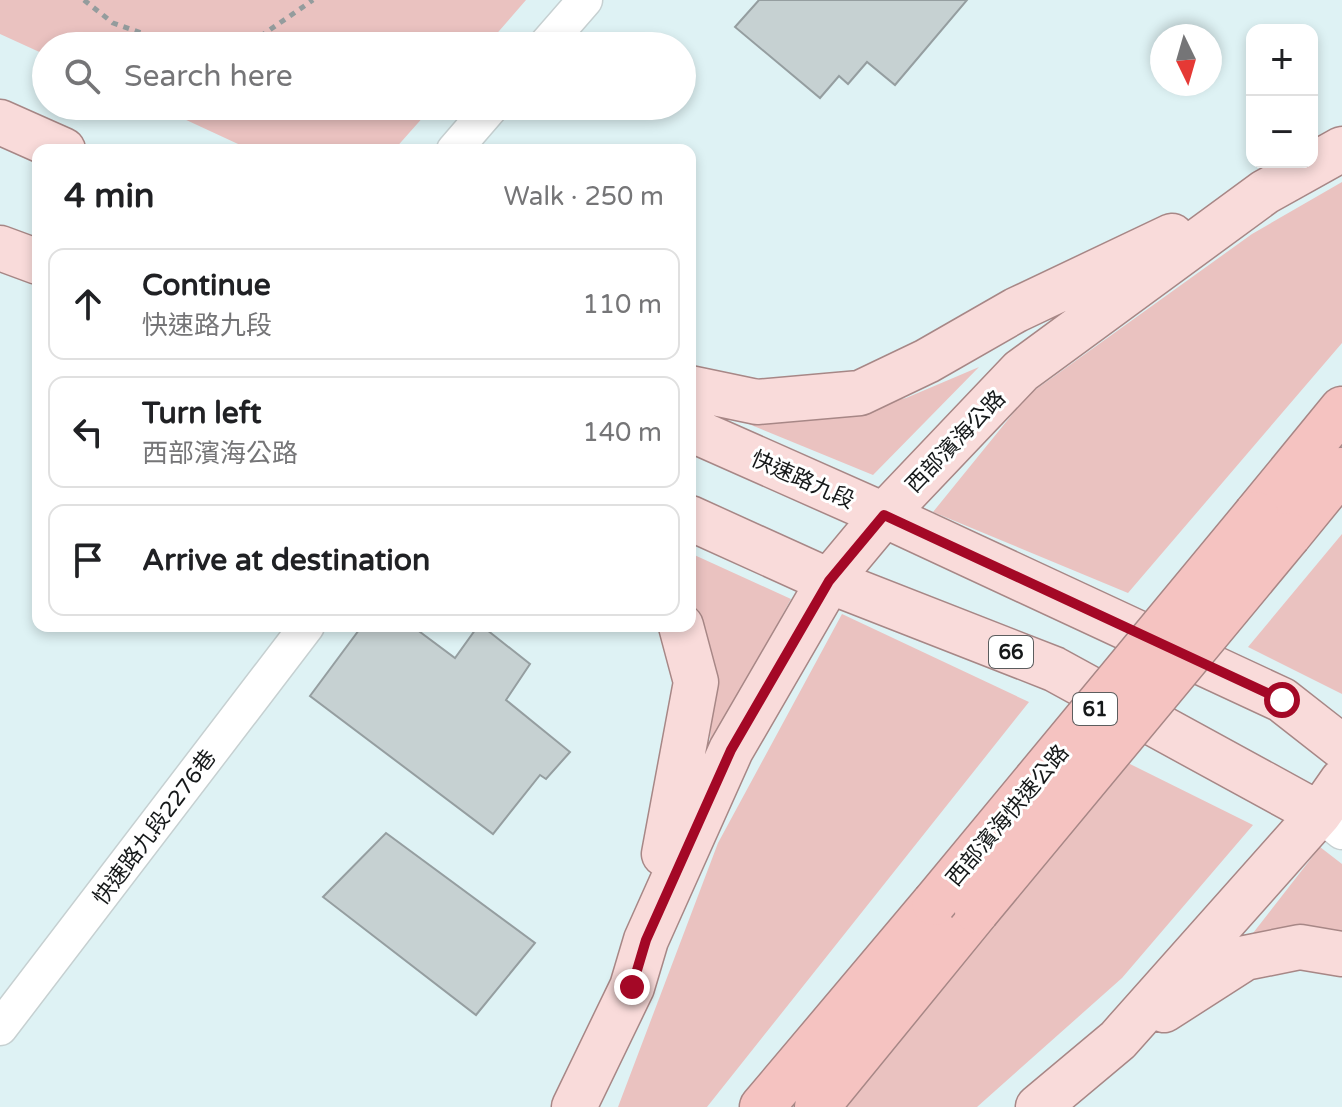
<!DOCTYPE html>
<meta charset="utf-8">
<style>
body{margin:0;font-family:"Varela Round","Noto Sans TC",sans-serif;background:#f2f2f2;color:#202124}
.controls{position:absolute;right:24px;top:24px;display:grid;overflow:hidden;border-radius:16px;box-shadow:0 4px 12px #0003}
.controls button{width:72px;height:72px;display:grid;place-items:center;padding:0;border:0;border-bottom:2px solid #e0e0e0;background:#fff;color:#202124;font:40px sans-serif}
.compass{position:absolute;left:1150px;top:24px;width:72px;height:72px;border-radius:50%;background:#fff;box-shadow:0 4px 12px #0003;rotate:175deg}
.stop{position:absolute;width:24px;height:24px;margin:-18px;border:6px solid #a40826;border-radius:50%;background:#fff}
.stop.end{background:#a40826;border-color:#fff;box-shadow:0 2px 8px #0008}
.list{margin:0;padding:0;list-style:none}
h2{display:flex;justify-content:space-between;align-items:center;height:104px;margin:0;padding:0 32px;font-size:34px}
h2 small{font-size:26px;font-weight:400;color:#757577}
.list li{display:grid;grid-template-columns:52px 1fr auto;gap:24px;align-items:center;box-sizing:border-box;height:112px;margin:0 16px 16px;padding:0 16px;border:2px solid #e0e0e0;border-radius:16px}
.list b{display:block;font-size:30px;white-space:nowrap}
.list p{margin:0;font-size:26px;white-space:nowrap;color:#757577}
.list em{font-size:26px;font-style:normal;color:#757577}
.icon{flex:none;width:44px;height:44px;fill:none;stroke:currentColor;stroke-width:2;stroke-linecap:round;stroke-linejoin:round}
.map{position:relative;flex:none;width:1342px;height:1107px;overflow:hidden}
.search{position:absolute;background:#fff;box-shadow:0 4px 12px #0003;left:32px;top:32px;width:664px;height:88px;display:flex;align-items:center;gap:20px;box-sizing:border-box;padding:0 28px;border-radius:44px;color:#757577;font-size:30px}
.panel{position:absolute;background:#fff;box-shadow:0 4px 12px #0003;left:32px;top:144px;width:664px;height:488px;border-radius:16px}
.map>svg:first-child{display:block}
.built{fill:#def2f4;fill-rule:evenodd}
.green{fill:#eac2c0}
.building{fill:#c6d1d2;stroke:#959ea0;stroke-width:2}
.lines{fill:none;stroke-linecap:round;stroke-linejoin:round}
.minor-casing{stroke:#c6d0d1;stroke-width:37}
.major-casing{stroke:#a78786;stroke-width:47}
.highway-casing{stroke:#a78786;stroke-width:47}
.path{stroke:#949c9d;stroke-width:5;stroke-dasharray:6 6;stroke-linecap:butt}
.minor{stroke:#fff;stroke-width:34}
.major{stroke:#f9dbda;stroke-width:44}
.highway{stroke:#f5c3c1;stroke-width:44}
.highway-bridge-casing{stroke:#a78786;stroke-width:47;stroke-linecap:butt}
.highway-bridge{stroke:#f5c3c1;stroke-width:44}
.route{stroke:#a40826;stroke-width:10}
.labels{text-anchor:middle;stroke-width:6;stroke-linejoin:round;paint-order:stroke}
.shield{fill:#fff;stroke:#5b5d5e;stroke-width:2}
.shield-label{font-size:20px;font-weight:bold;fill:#151819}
.street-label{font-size:22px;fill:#151819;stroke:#fff}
</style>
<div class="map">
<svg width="1342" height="1107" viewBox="0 0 1342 1107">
<rect width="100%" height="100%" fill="#f1fcfd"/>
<!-- built -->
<path class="built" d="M0 0H1342V1107H0ZM1252 30H1312V162H1252ZM1162 36H1210V84H1162ZM46 46H682V106H46ZM38 150H690V626H38Z"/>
<!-- green -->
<path class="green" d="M0 0H526L486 46H46V55L0 34Z
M156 106H433L394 150H251Z
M1342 182V343L1128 593 933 512 1028 395 1252 234Z
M979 367 873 475 739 420 818 417 906 398Z
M1342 534V694L1248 647Z
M690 553 791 599 709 751 714 688 704 629 690 594Z
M842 614 1029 702 707 1107H618L718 843Z
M1128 763 1253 825 1122 978 977 1107H844Z
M1320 847 1342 864V943L1239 951Z"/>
<!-- building -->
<path class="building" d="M759 0H967L895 85 867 62 848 84 839 76 820 98 735 27Z
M362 626H412L455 658 478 626H482L530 664 506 700 570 752 546 779 540 775 493 834 310 696Z
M386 833 535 943 476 1015 323 897Z"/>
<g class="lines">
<defs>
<path id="minor" d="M545 46 585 0
M454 150 492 106
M1319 814 1342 832
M0 1028 307 626"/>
<path id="major" d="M0 122 63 150
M0 248 38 262
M690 388 757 402 860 393 927 361 1016 310 1172 236
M690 429 884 515 1282 700 1342 747
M690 518 829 581 1054 669 1319 814
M664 854 696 682 681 626
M1164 1010 1245 958 1300 947 1342 954
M574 1107 632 987 646 940 731 750 829 581 884 515 1021 371 1265 192 1342 149
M1038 1107 1118 1040 1319 814 1342 781"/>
<path id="highway" d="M1256 514 1342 409
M1289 535 1342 470
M762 1107 934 903
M817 1107 977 911"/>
</defs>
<!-- minor casing -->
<use href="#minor" class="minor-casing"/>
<!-- major casing -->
<use href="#major" class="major-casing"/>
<!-- highway casing -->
<use href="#highway" class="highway-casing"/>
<!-- path -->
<path class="path" d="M84 0 113 23 167 42 190 46
M226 46 255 40 313 0"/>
<!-- minor -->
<use href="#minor" class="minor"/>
<!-- major -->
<use href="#major" class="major"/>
<!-- highway -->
<use href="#highway" class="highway"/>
<defs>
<path id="highway-bridge" d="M934 903 1256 514
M977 911 1289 535"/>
</defs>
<!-- highway-bridge casing -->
<use href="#highway-bridge" class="highway-bridge-casing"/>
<!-- highway-bridge -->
<use href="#highway-bridge" class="highway-bridge"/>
</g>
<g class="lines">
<!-- route -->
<path class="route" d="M632 987 646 940 731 750 829 581 884 515 1282 700"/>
</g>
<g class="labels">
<!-- shield labels -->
<g class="shield">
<rect x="989" y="636" width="44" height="32" rx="6"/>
<rect x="1073" y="693" width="44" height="32" rx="6"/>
</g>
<g class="shield-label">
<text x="1011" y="659">66</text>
<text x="1095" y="716">61</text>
</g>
<!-- street labels -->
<g class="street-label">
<text transform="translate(955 441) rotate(-46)" y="8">西部濱海公路</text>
<text transform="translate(803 479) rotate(24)" y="8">快速路九段</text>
<text transform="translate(1007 815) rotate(-50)" y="8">西部濱海快速公路</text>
<text transform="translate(154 827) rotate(-53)" y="8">快速路九段2276巷</text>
</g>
</g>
</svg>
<div class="controls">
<button>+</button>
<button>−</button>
</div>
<svg class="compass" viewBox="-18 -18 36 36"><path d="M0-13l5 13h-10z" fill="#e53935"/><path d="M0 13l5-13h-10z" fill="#757577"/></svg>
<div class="stop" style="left:1282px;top:700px"></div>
<div class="stop end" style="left:632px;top:987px"></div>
<div class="search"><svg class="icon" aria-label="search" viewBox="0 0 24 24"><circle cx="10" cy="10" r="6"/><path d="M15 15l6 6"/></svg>Search here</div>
<section class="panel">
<h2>4 min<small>Walk · 250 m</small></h2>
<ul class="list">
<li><svg class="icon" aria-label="ahead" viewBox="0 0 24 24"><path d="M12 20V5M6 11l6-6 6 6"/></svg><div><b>Continue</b><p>快速路九段</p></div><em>110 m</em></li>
<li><svg class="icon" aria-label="left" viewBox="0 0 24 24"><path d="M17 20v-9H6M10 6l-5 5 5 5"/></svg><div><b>Turn left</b><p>西部濱海公路</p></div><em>140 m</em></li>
<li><svg class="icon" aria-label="arrive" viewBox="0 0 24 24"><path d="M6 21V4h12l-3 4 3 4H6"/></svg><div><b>Arrive at destination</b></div></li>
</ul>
</section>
</div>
